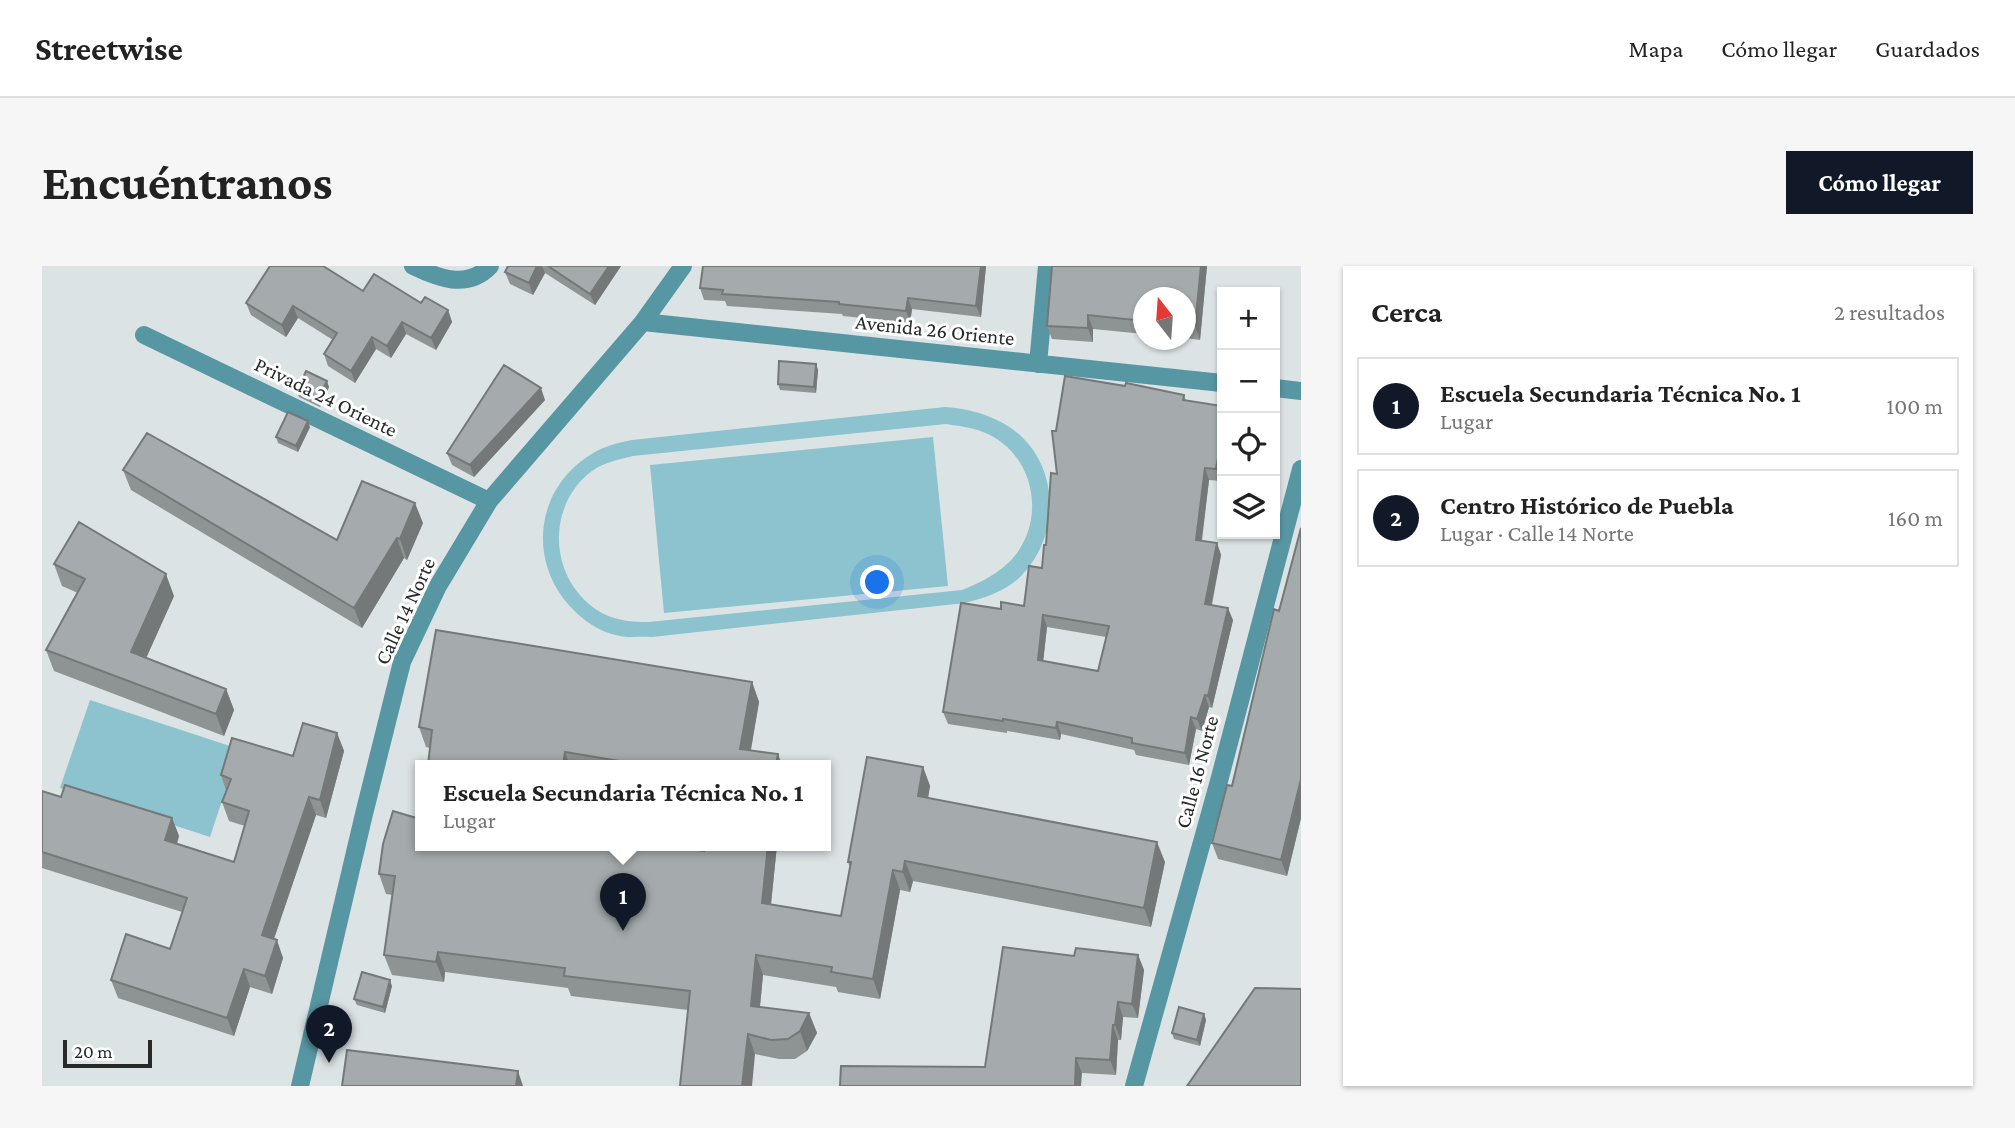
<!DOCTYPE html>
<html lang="es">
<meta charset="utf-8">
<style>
body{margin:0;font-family:"Crimson Pro",serif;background:#f6f6f6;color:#222}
.controls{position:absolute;right:21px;top:21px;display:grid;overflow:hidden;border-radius:0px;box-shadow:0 2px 5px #0004}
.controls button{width:63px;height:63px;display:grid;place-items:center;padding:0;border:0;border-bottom:2px solid #e0e0e0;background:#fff;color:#222;font:35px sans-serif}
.compass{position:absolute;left:1091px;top:21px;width:63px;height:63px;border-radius:50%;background:#fff;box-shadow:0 2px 5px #0004;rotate:343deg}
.scale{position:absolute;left:21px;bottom:18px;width:89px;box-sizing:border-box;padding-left:7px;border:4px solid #282a2a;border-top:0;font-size:19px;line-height:24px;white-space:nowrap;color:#282a2a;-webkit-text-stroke:5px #fff;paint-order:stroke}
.you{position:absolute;left:836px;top:317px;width:24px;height:24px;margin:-18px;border:5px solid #fff;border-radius:50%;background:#1a73e8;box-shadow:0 0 0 10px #1a73e833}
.badge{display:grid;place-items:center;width:46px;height:46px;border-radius:50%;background:#111827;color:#fff;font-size:23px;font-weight:700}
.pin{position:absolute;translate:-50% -58px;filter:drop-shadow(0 2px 4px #0008)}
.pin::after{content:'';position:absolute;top:37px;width:24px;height:21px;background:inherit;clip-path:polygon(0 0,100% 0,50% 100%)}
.popup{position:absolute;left:373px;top:494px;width:416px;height:91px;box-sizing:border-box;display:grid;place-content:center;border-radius:0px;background:#fff;filter:drop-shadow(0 2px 5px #0005);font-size:23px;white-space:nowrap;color:#767676}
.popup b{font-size:26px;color:#222}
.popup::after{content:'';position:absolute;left:50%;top:100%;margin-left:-14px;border:14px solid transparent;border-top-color:#fff}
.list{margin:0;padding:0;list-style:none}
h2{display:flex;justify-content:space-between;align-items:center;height:91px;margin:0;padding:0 28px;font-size:30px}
h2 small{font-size:23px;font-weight:400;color:#767676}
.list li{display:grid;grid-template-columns:46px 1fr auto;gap:21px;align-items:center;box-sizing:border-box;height:98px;margin:0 14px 14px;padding:0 14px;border:2px solid #e0e0e0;border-radius:0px}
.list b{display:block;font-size:26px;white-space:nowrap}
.list p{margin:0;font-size:23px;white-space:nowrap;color:#767676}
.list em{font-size:23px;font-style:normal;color:#767676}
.icon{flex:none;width:38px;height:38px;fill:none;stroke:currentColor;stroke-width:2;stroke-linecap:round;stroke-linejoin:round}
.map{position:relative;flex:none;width:1259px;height:820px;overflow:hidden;border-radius:0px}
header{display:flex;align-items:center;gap:42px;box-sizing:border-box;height:98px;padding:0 35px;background:#fff;border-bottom:2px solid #e0e0e0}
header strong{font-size:33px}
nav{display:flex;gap:38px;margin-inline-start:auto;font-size:24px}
.intro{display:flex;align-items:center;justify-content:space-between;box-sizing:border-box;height:168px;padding:0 42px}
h1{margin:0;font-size:49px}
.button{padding:18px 32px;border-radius:0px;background:#111827;color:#fff;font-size:24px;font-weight:700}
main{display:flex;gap:42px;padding:0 42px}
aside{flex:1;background:#fff;border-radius:0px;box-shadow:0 2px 5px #0004}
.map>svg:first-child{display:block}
.green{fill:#8dc3cf;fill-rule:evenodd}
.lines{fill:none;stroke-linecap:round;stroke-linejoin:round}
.minor{stroke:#5796a3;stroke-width:18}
.wall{fill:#8e9394;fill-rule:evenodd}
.shaded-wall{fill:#747878}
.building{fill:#a5abac;stroke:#747878;stroke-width:2;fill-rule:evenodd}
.labels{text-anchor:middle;stroke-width:6;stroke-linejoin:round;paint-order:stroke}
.street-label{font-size:21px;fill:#282a2a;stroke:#fff}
</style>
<header>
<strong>Streetwise</strong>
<nav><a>Mapa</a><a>Cómo llegar</a><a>Guardados</a></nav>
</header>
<div class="intro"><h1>Encuéntranos</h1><a class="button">Cómo llegar</a></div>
<main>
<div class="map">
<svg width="1259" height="820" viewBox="0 0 1259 820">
<rect width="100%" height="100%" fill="#dce3e4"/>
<!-- green -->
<path class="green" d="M903 141C925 142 950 149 969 162 1019 197 1020 272 976 313 961 326 942 332 923 337L610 371C600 370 588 372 578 370 555 366 535 350 521 332 487 286 497 223 545 191 559 181 574 177 590 174ZM904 158C916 160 929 161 941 166 988 184 1004 243 977 284 965 303 941 316 920 324L607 356C590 356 575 355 560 347 509 318 502 246 546 208 559 197 575 194 591 190Z
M891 171 906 320 622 347 608 199Z
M48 434 197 483 168 571 18 522Z"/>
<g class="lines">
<!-- minor -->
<path class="minor" d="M371 0C396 12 425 24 448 0
M601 56 1180 117
M102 69 447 235
M996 98 1005 0
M1233 122 1259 125
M258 820 322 548 360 396 396 320 447 235 601 56 641 0
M1092 820 1177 515 1259 203"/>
</g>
<!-- wall -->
<path class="wall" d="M466 0H579L553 39 503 7 491 29 468 18 463 6Z
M661 0H944L939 51 870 43 868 57 801 50 800 48 685 40 683 35 662 34 658 22Z
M1165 0 1158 74 1144 72V32H1102V68L1051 63V76L1010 73 1005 60Z
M286 2V3L321 25 406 44 410 56 394 84 364 68 349 92 334 83 313 117 286 100 282 88 291 74 256 52 244 71 209 49 204 37Z
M774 98 776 104 774 127 738 124 736 118Z
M1083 120 1142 129 1144 135 1180 140V204L1179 215 1167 214 1160 275 1175 277 1179 289 1170 339 1191 354 1170 442 1167 441 1160 465 1154 463 1147 499 1094 489 1092 484 1019 468 1018 474 965 465V467L906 458 901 446 959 343 982 340 1000 302 1015 208 1014 165ZM1005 361 1064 371 1056 405 1001 395Z
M287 121 278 141 257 131 255 125Z
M503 134 432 211 410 199 405 187Z
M268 161 256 186 236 177 234 171Z
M81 204 295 274 381 257 365 294 362 292 320 362 89 224Z
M1259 262V552L1245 610 1176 593 1170 577 1190 520Z
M12 298 132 330 104 392 184 423 192 444 182 470 12 405 4 384 36 327 20 320Z
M710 416 717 436 709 484 740 499H386L388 482 384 481 377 461Z
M295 467 302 485 284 552 274 549 232 673 241 692 230 728 208 721 192 770 76 732 69 714 128 683 140 646 0 602V525L19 531 130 552 137 570 135 578 192 596 203 560 187 555 180 536 184 525 179 509 251 490Z
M881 501 888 520 886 532 1123 596 1109 661 871 615 868 626 858 624 838 733 796 726 794 721 721 709 718 741 767 747 775 767 765 785 753 793H737L713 788 646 744 529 730 526 722 403 706 402 716 350 709 342 689 351 629 344 628 337 608 735 579 729 638 799 650 808 602 806 596Z
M1096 689 1102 704 1096 752 1081 751 1079 774H1076L1074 809 943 801 1032 690Z
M350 720 343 747 315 739 312 733Z
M1162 748 1164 754 1158 780 1132 773 1130 767Z"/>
<!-- shaded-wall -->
<path class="shaded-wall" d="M495 0H500L503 7 491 29 487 17Z
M567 0H579L553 39 548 28Z
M939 0H944L939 51 934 40Z
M1159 0H1165L1158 74 1153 60Z
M866 32 870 43 868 57 864 45Z
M251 40 256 52 244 71 240 59Z
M406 44 410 56 394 84 389 72Z
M1046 49 1051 63V76L1046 62Z
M360 56 364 68 349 92 345 80Z
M330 71 334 83 313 117 309 105Z
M774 98 776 104 774 127 772 121Z
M285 115 287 121 278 141 275 135Z
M499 122 503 134 432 211 428 199Z
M1233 152 1237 164 1233 192Z
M266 155 268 161 256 186 254 180Z
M1176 192 1180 204 1179 215 1174 203Z
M1163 202 1167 214 1158 286 1154 274Z
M373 237 381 257 365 294 358 273Z
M355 272 362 292 320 362 312 342Z
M1175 277 1179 289 1167 350 1163 338Z
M124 308 132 330 97 408 89 386Z
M1186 342 1191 354 1170 442 1166 430Z
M1001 349 1005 361 1000 406 996 394Z
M710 416 717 436 706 499 698 483Z
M184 423 192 444 182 470 174 448Z
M1163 429 1167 441 1160 465 1155 453Z
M1149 451 1154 463 1147 499 1143 487Z
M1015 456 1019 468 1018 474 1014 462Z
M295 467 302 485 284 552 278 534Z
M523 486 528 499H521Z
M736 488 740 499H734Z
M881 501 888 520 883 549 876 530Z
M1259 513V552L1245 610 1239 594Z
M267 531 274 549 227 687 220 669Z
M130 552 137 570 130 592 123 574Z
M1115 576 1123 596 1109 661 1102 642Z
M726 579H735L727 657 720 637Z
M863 595 871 615 868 626 861 606Z
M851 604 858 624 838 733 831 713Z
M235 674 241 692 230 728 223 710Z
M396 686 403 706 402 716 394 696Z
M714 689 721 709 716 759 709 740Z
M1096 689 1102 704 1096 752 1090 738Z
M202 703 208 721 192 770 185 752Z
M348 714 350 720 343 747 341 741Z
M1076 736 1081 751 1079 774 1073 759Z
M767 747 775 767 765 785 758 765Z
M1162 748 1164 754 1158 780 1155 774Z
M1071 759 1076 774 1074 809 1068 794Z
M706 768 713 788 710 820H700Z
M1034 792 1040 807 1039 820H1033Z
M476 805 481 820H474Z"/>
<!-- building -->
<path class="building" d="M228 0H281L321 25 332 8 379 37 383 31 406 44 389 72 360 56 345 80 330 71 309 105 282 88 295 67 251 40 240 59 204 37Z
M466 0H495L487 17 463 6Z
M506 0H567L548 28Z
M661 0H939L934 40 866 32 864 45 797 38V36L680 28 681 24 658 22Z
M1010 0H1159L1153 60 1144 59V32H1102V55L1046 49V62L1005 60Z
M737 95 774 98 772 121 736 118Z
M462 99 499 122 428 199 405 187Z
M264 105 285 115 275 135 255 125Z
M1023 110 1083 120 1084 117 1142 129 1141 134 1180 140V193L1176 192 1174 203 1163 202 1154 274 1175 277 1163 338 1186 342 1166 430 1163 429 1155 453 1149 451 1143 487 1090 477V472L1015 456 1014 462 961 453V455L901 446 919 337 959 343V336L982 340 987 300 1000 302 1002 279H1004L1009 207 1015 208 1010 165H1014ZM1001 349 1067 360 1056 405 996 394Z
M246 146 266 155 254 180 234 171Z
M105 167 295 274 320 215 373 237 358 273 355 272 312 342 81 204Z
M37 256 124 308 89 386 184 423 174 448 4 384 43 313 12 298Z
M1259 262V513L1239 594 1170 577 1185 519 1190 520 1232 343 1237 345Z
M394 364 710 416 698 483 736 488 734 499H601L523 486 521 499H386L390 464 377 461Z
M261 457 295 467 278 534 267 531 220 669 235 674 223 710 202 703 185 752 69 714 84 668 128 683 145 632 0 586V525L19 531 23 519 130 552 123 574 192 596 207 545 180 536 189 513 179 509 190 472 251 490Z
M825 491 881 501 876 530 1115 576 1102 642 863 595 861 606 851 604 831 713 789 706 790 701 714 689 709 740 767 747 758 765 746 773 729 774 706 768 700 820H638L648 725 522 710 523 702 396 686 394 696 342 689 353 610 337 608 341 578 351 545 378 553V579H611L662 585 663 579H726L720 637 799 650 809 596H806Z
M961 681 1032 690 1034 682 1096 689 1090 738 1076 736 1073 759H1071L1068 794 1034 792 1033 820H798L799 800 943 801Z
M320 706 348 714 341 741 312 733Z
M1213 722 1259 723V820H1145Z
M1137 741 1162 748 1155 774 1130 767Z
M305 784 476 805 474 820H300Z"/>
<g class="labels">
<!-- street labels -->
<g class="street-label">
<text transform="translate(893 64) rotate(6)" y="7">Avenida 26 Oriente</text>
<text transform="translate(284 131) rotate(26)" y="7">Privada 24 Oriente</text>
<text transform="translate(363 345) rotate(-65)" y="7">Calle 14 Norte</text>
<text transform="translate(1155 506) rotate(-75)" y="7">Calle 16 Norte</text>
</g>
</g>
</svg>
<div class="controls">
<button>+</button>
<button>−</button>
<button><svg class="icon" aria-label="locate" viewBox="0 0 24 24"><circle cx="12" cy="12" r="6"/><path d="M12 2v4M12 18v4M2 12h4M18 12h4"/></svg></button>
<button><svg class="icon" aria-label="layers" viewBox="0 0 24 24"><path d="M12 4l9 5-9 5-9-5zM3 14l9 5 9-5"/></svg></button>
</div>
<svg class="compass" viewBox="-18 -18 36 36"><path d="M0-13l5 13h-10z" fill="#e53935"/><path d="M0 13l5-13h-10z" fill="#767676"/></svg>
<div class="scale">20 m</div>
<div class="you"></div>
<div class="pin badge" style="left:581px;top:665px">1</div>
<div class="popup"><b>Escuela Secundaria Técnica No. 1</b>Lugar</div>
<div class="pin badge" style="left:287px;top:797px">2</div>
</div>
<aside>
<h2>Cerca<small>2 resultados</small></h2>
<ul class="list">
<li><span class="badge">1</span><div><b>Escuela Secundaria Técnica No. 1</b><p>Lugar</p></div><em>100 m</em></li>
<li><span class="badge">2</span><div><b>Centro Histórico de Puebla</b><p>Lugar · Calle 14 Norte</p></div><em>160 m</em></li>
</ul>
</aside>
</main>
